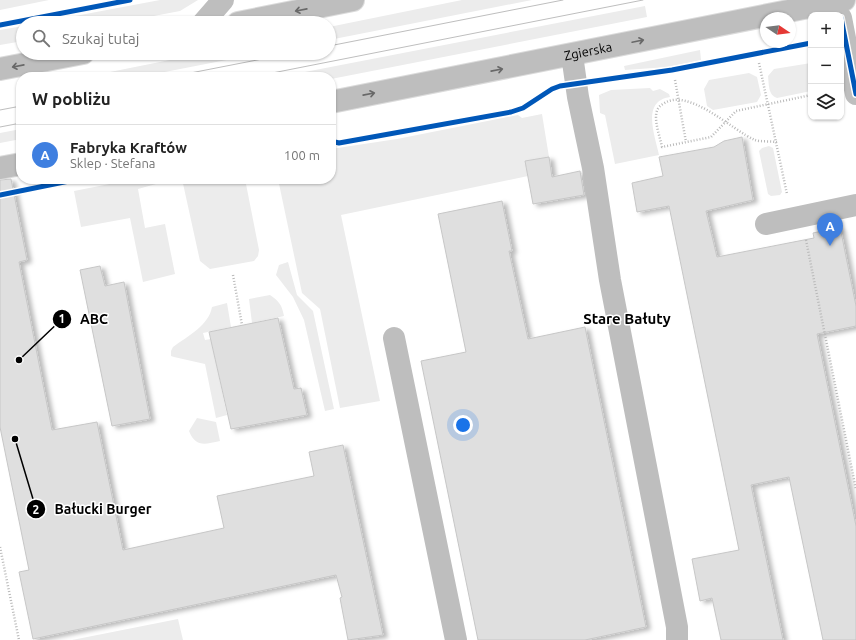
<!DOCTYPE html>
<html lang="pl">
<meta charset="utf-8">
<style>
body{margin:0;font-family:Ubuntu,sans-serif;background:#f6f6f6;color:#222}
.controls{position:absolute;right:12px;top:12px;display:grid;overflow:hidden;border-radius:8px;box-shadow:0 1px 3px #0004}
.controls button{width:36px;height:36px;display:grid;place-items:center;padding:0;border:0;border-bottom:1px solid #e0e0e0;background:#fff;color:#222;font:20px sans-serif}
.compass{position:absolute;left:760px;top:12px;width:36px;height:36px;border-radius:50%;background:#fff;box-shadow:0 1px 3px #0004;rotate:103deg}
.you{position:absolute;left:463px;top:425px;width:14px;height:14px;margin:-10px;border:3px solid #fff;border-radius:50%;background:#1a73e8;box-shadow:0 0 0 6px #1a73e833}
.badge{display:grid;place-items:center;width:26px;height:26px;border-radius:50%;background:#0b8043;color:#fff;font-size:13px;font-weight:700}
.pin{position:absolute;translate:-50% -33px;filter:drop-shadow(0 1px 2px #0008)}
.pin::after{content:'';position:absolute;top:21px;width:14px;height:12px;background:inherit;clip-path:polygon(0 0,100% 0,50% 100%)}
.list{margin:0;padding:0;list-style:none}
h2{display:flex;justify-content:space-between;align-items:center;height:52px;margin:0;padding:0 16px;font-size:17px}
h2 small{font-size:13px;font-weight:400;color:#767676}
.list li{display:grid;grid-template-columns:26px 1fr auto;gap:12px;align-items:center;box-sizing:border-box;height:60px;padding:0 16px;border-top:1px solid #e0e0e0}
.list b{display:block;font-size:15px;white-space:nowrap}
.list p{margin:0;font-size:13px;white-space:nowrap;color:#767676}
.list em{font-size:13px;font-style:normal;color:#767676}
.icon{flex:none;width:22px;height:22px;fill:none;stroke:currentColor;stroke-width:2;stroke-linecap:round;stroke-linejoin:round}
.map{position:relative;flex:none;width:856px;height:640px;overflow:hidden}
.search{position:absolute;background:#fff;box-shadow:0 1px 3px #0004;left:16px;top:16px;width:320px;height:44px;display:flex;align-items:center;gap:10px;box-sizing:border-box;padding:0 14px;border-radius:22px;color:#767676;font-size:15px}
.panel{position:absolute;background:#fff;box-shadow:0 1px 3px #0004;left:16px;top:72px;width:320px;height:112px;border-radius:16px}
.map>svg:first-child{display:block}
.green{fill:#ececec}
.building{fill:#dfdfdf;stroke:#c7c7c7;filter:url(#shadow)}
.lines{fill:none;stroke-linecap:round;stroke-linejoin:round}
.major-casing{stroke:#dbdbdb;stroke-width:24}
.path{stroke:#b9b9b9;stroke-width:2.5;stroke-dasharray:1 2;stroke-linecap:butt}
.minor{stroke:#bebebe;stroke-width:22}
.major{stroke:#bebebe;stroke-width:22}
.tram{stroke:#bebebe;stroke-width:1}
.cycleway-casing{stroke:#fff;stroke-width:8}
.cycleway{stroke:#0057b8;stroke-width:5}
.oneway{stroke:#686868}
.labels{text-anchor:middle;stroke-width:3;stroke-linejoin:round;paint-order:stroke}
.street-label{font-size:13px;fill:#000;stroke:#fff}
.quarter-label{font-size:15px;font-weight:bold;fill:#000;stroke:#fff}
.leader{fill:none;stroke:#000;stroke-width:1.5}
.callout-dot{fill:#000;stroke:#fff;stroke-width:1.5}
.mark-label{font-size:12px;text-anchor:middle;font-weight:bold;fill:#fff}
.callout-label{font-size:14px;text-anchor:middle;font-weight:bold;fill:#000;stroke:#fff;stroke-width:3;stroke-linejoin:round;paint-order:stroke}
</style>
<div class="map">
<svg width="856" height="640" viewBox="0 0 856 640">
<defs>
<filter id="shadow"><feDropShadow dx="4.5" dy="2.5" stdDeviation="2" flood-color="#0004"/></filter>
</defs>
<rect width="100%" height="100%" fill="#fff"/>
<!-- green -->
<path class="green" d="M0 0H49L0 10Z
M160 0H198L180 11 117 23H38Z
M462 0H532L329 40V27Z
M645 6 647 17 331 79V77H279Z
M23 26V41L0 45V30Z
M700 50 701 60 668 67 625 70 624 66Z
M192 53H262L139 77H85L170 60 169 57Z
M811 63V91L777 98C768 95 769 84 768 76L774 69Z
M749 73 757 77 761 95 757 102 713 110 707 106 704 89 709 80Z
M650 88 653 91 660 89 669 94 670 97C641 101 655 136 659 155L615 164 605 115 600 113 599 95 611 90Z
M542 114 549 157 525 161 528 176 341 215 380 401 340 408 320 309 302 293 278 179H331V149L397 139 518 115 522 118Z
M21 129V139L0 143V133Z
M769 146 773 148 782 192 780 195 771 196 768 194 759 151 762 148Z
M135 179H155L156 184 138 189 145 228 165 224 175 274 143 282 130 218 81 227 74 191Z
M182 179H245L259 250 258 256 254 261 210 269 200 261Z
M288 262 297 295 313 311 334 409 325 411 304 320 293 297 276 275 279 265Z
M270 295C279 301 282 305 284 316L252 323 249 299Z
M227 303 231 327 203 333 205 340 211 339 227 415 216 418 205 364 174 357 171 356V351L173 347C188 336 209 325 212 307Z
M197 418 216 422 220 441C205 444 196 448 189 431Z
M178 619 183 640H72Z"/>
<!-- building -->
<path class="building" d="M742 137 753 200 706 211 717 257 814 238 813 233 840 227 856 306V326L817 334 856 526V640H823L789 477 751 485 783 640H721L712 598 700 601 692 559 739 550 669 206 637 212 632 183 663 176 659 157 714 147 724 141Z
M549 157 552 177 580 171 584 195 533 204 525 161Z
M11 179 27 260 19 262 52 430 97 422 123 550 224 528 217 496 314 476 309 452 343 445 383 635 348 640 340 598 342 597 336 575 33 639 19 572 29 570 0 427V180Z
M502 201 512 251H509L528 339 585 327 646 627 585 640H478L421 361 466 352 438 214Z
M100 266 105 286 124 282 150 419 112 426 80 270Z
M278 318 294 389 301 388 307 415 231 429 209 332Z"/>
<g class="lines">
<defs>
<g id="major">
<path d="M238 23 353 0"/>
<path d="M0 69 83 53"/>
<path id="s1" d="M331 102 844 0"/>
<path d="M0 168 21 164"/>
</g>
</defs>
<!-- major casing -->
<use href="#major" class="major-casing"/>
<!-- path -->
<path class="path" d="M759 63 787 194
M675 80 686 142
M777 142C770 141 761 142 755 140 733 131 688 86 663 104 658 107 656 111 656 117 656 127 660 137 662 147L711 137 736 111 811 95
M806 240 856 490
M233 275 242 325
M0 547 19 640"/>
<!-- minor -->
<path class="minor" d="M841 18 856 94
M203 23 223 0
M572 55 578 97 593 168 610 280 677 627V640
M766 224 856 205
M394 338 456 640"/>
<!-- major -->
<use href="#major" class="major"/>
<!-- tram -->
<path class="tram" d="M329 46 563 0
M170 77 293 53
M252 77 643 0
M0 110 21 106
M0 127 21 123"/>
<defs>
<path id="cycleway" d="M841 18 856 94
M0 25 130 0
M331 141 339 143 511 112 523 108 552 89 560 86 672 70 811 43
M0 195 79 179"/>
</defs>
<!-- cycleway casing -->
<use href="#cycleway" class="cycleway-casing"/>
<!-- cycleway -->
<use href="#cycleway" class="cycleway"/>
</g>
<!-- one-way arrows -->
<defs><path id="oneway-shaft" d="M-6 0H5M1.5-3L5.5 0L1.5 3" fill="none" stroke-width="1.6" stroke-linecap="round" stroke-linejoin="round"/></defs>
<g class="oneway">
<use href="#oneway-shaft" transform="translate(301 10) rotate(169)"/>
<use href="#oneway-shaft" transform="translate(638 41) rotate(-12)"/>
<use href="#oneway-shaft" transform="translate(18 66) rotate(169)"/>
<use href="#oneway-shaft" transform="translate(497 70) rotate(-11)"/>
<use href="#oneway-shaft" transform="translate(369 94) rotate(-11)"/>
</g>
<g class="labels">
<!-- street labels -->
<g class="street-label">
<text dy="5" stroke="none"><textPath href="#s1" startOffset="262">Zgierska</textPath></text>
</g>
<!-- quarter labels -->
<g class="quarter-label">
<text x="627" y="324">Stare Bałuty</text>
</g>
</g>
<!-- callouts -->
<path class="leader" d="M19 360L62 319M15 439L36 509"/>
<g class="callout-dot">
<circle cx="19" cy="360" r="4"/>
<circle cx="15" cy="439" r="4"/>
<circle cx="62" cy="319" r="10"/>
<circle cx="36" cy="509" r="10"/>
</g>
<g class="mark-label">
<text x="62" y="323">1</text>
<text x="36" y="514">2</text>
</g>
<g class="callout-label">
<text x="94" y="324">ABC</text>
<text x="103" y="514">Bałucki Burger</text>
</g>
</svg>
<div class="controls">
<button>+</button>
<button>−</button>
<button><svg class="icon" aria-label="layers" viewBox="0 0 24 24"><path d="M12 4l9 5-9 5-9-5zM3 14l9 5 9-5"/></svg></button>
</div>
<svg class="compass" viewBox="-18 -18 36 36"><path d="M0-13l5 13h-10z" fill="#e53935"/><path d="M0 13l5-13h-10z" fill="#767676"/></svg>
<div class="you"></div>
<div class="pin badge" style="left:830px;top:246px;background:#3f7fe0">A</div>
<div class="search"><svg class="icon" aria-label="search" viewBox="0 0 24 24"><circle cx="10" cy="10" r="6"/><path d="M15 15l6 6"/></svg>Szukaj tutaj</div>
<section class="panel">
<h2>W pobliżu<small></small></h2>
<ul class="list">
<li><span class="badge" style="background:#3f7fe0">A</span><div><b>Fabryka Kraftów</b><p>Sklep · Stefana</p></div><em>100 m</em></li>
</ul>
</section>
</div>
